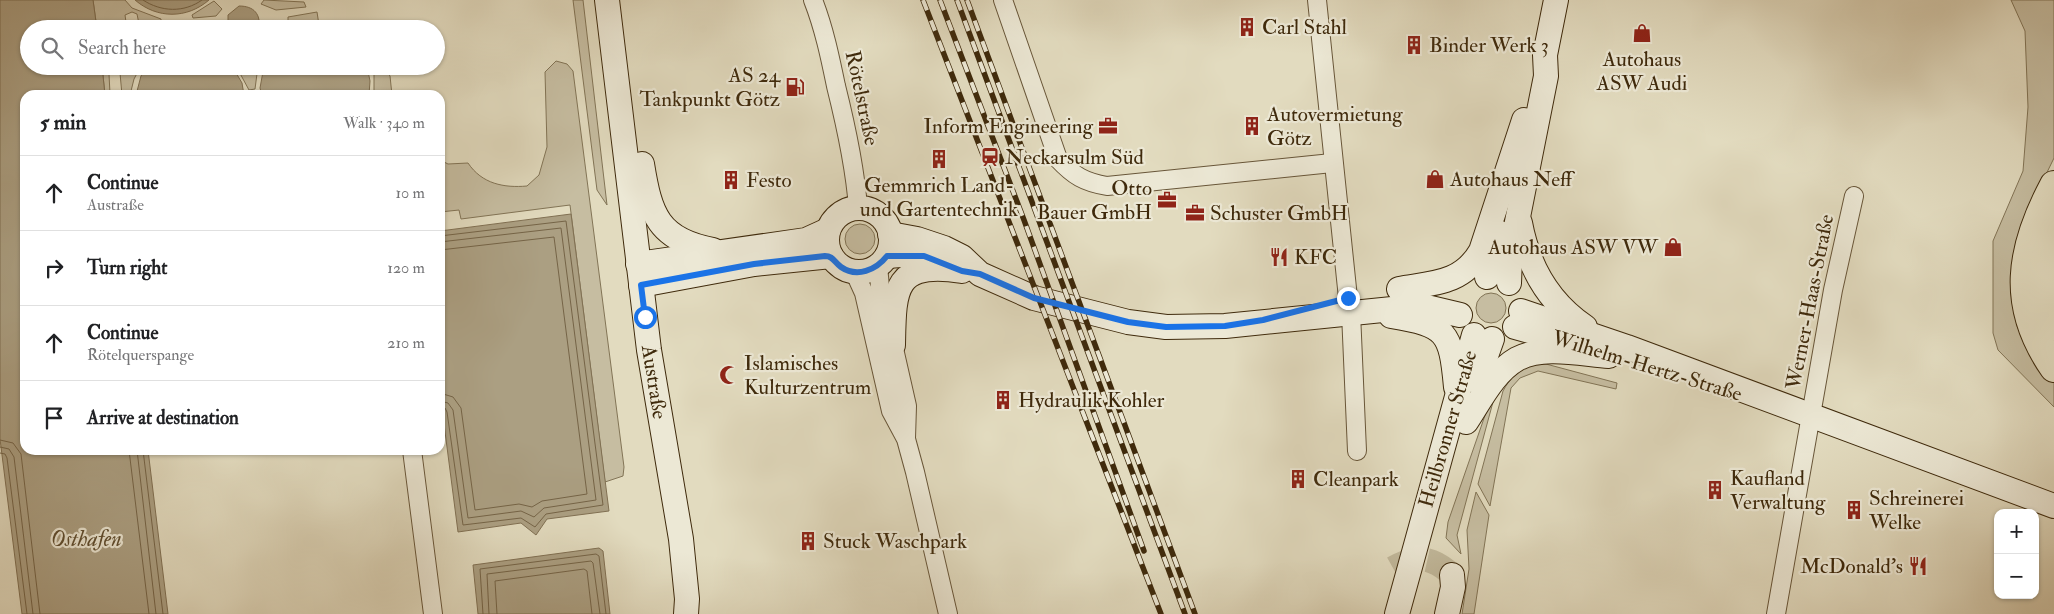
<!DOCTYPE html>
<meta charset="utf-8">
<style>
:root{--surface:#fff;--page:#f6f6f6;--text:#202124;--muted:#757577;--line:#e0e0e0}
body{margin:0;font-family:"IM FELL Double Pica",serif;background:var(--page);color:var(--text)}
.controls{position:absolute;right:15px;bottom:15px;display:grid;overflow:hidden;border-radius:10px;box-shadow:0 1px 4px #0004}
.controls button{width:45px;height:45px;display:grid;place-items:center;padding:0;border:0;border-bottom:1px solid var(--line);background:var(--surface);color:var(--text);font:25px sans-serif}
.stop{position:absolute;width:15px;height:15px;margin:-11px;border:4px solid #1a73e8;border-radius:50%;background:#fff}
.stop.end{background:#1a73e8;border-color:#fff;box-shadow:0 1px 5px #0008}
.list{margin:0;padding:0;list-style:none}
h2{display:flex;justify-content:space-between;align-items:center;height:65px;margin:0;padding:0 20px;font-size:21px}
h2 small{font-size:16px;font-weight:400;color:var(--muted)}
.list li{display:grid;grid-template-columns:32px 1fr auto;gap:15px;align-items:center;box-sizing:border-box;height:75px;padding:0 20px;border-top:1px solid var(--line)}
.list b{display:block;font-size:19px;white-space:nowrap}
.list p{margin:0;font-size:16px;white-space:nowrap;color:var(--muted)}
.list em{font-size:16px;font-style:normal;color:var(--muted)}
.icon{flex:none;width:28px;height:28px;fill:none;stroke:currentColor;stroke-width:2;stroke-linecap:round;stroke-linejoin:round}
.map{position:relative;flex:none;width:2054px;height:614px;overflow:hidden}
.search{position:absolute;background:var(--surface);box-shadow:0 1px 4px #0004;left:20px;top:20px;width:425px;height:55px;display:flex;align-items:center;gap:12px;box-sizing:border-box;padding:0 18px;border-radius:28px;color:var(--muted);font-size:19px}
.panel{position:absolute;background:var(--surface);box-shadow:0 1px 4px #0004;left:20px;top:90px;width:425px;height:365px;border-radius:15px}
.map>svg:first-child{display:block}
.green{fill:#c6bda1;stroke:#827456}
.water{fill:#ab9f82;stroke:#807053}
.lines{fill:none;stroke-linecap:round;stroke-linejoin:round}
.shore{stroke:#756447;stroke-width:1}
.secondary-tunnel{stroke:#c1b89b;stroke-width:24;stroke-dasharray:24 12;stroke-linecap:butt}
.minor-casing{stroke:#685639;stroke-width:20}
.secondary-casing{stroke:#3f2a0c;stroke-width:26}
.motorway-casing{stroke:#3f2a0c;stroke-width:30}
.minor{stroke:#ece8d5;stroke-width:18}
.secondary{stroke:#ece8d5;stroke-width:24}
.motorway{stroke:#e2dbbf;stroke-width:28}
.rail-casing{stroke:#3f2a0c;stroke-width:5.5}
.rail{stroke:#ece8d5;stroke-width:4;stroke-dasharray:11;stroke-linecap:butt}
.route{stroke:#1a73e8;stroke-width:6}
.labels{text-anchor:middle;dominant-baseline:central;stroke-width:4.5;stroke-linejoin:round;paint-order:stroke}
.poi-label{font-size:21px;fill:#3f2a0c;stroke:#ece8d5;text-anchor:start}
.street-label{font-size:21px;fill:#3f2a0c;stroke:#ece8d5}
.water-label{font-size:22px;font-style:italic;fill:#5f4d2f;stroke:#ece8d5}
</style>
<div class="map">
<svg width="2054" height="614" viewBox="0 0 2054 614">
<rect width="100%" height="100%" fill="#e2dbbf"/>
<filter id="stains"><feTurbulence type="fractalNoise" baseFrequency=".004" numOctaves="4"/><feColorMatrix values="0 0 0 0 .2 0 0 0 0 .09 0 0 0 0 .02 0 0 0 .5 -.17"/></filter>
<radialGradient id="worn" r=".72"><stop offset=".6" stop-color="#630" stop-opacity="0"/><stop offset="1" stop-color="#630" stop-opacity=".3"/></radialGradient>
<g class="green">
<polygon points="93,0 125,0 132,8 161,19 161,24 154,25 155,29 140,29 137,14 132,12 125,15 127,29 97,29"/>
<polygon points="264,0 304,2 306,7 276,10 261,4"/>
<polygon points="573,0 583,0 607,205 597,190"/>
<polygon points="2011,0 2054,0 2054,158 2034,199 2015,247 2013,280 2017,326 2027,348 2044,373 2054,382 2054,407 1998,350 1993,333 1993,241 2023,171 2028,107 2025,31"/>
<polygon points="214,1 222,9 216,16 193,18 192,15"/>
<polygon points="317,12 319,25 295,29 263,29 265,26 288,23 288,17"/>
<path d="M 556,61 L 567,64 L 573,71 L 624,467 L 623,476 L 605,482 L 570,205 L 461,219 L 459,210 L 440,212 L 440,160 L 448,164 L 468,163 C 482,184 504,188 527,186 L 539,175 L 547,147 L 545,72 Z"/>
<polygon points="102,66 141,66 134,79 130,95 122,95 120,73 109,74 110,94 105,95"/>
<polygon points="236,66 258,66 255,89 249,90"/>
<polygon points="371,66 383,66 390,76 392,95 374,95 374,72"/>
<circle cx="860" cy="239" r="15"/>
<circle cx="1491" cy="308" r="15"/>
<path d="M 1533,364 L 1546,364 L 1617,383 L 1616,389 L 1538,371 L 1520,378 L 1511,388 L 1490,506 L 1478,484 L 1503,391 C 1510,378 1519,369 1533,364 Z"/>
<polygon points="1490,401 1493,402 1457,535 1461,554 1446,538 1448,522"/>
<polygon points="1476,492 1489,515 1474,614 1462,614 1469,569 1467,530"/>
</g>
<g class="water">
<polygon points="0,0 93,0 97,29 29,29 29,66 102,66 105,95 25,95 25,450 148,450 168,614 22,614 0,439"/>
<path d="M 135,0 L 209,0 C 187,19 157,19 135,0 Z"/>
<path d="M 239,6 C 254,6 261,14 259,29 L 228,29 L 228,15 Z"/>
<polygon points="147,66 232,66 242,83 244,95 136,95 141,76"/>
<polygon points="264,66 367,66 370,81 369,95 262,95 260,88"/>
<polygon points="571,214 609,511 547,519 536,535 521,523 458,532 440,393 440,231"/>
<polygon points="599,548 603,551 610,614 478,614 473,565"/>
</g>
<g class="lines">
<g class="shore">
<path d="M 143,0 C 161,12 184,13 202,0"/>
<polyline points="440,236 566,221 603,505 546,514 535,527 521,518 463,525 447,412 445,408 440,407"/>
<polyline points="440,242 561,228 596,500 544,508 534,517 521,511 468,518 453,410 448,403 440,401"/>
<polyline points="440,250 554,237 587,494 542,501 532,507 519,504 475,510 461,408 453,397 440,393"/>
<polyline points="0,440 13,443 21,454 40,614"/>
<polyline points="0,447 9,449 14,457 33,614"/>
<polyline points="129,450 149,614"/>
<polyline points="137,450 156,614"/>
<polyline points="143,450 163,614"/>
<polyline points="0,453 5,454 7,458 27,614"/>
<polyline points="483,614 480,569 596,554 599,556 606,614"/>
<polyline points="489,614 487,574 591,561 593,563 600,614"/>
<polyline points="497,614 495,581 584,569 587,571 592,614"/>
</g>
<path class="secondary-tunnel" d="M 1393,568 C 1416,555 1432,556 1452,575"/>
<g class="minor-casing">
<g id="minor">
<path d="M 813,0 C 824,28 830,57 836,86 C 846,126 855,166 858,208"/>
<path d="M 1003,0 L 1058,159 C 1074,176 1084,182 1107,186 L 1332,163"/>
<polyline points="1317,0 1348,298"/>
<polyline points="878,266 880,287 907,406 906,438"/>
<polyline points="854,271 864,293 891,411 906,439 915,472 948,614"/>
<polyline points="1351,313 1357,451"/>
<polyline points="412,450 433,614"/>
<polyline points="1776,614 1833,290 1854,196"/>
</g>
</g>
<g class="secondary-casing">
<g id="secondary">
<polyline points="607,0 649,350 681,539 687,599 686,614"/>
<path d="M 642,164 C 650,214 658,240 713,250"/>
<circle cx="859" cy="240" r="32"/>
<path d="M 1520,223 C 1528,266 1548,302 1585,327"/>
<polyline points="890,234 917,239 944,248 962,257 980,274 1034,298 1128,322 1166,327 1225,326 1422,306 1460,315"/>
<polyline points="887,256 915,254 943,262"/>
<polyline points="638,264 806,240 828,230"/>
<polyline points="1487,277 1500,233"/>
<polyline points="1509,283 1510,257 1546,76 1545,55 1556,0"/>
<polyline points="641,285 754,264 831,256"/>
<path d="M 1399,289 C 1433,283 1462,284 1481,251 L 1524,120"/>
<polyline points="1521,311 1627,347 2054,506"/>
<path d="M 1391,316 C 1447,325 1451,332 1456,387"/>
<polyline points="1515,327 1552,337"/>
<path d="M 893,345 C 894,290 893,260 962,271"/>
<polyline points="1477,381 1492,339"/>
<path d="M 1466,422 C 1480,401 1494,372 1517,359 C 1543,345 1581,354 1609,356"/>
<polyline points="1397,614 1474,335"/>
<polyline points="1447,614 1453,587 1452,575"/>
</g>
</g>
<g class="motorway-casing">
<g id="motorway">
<path d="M 2054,185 C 2020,249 2010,305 2054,368"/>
<path d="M 2054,231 C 2040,267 2038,291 2054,327"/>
</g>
</g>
<use href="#minor" class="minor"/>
<use href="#secondary" class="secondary"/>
<use href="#motorway" class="motorway"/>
<g class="rail-casing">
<g id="rail">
<polyline points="923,0 1161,614"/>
<polyline points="940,0 1024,220 1144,551"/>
<polyline points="957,0 1185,614"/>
<polyline points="967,0 1195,614"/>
</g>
</g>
<use href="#rail" class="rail"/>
</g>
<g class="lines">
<path class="route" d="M 645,317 L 641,285 L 754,264 L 825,256 C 833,256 834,262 841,267 C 857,278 876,270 887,256 L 924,256 L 962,271 L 980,274 L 1034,298 L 1128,322 L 1166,327 L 1225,326 L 1263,320 L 1348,298"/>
</g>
<defs>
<g id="building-bare" transform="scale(1.5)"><path d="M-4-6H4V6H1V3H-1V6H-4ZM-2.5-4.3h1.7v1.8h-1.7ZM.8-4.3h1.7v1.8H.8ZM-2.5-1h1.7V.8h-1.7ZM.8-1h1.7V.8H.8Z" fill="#8f2418" stroke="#ece8d5" stroke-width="2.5" paint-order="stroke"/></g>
<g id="shop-bare" transform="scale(1.5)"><path d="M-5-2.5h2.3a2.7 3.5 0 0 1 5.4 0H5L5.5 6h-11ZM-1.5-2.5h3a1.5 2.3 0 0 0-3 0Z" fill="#8f2418" stroke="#ece8d5" stroke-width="2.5" paint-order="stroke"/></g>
<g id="fuel-bare" transform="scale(1.5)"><path d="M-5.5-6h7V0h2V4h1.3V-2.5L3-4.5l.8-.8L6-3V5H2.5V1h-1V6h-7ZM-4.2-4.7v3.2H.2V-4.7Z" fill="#8f2418" stroke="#ece8d5" stroke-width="2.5" paint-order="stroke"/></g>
<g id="office-bare" transform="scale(1.5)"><path d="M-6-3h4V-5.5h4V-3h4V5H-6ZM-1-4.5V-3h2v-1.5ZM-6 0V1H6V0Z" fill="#8f2418" stroke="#ece8d5" stroke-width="2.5" paint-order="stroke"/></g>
<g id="station-bare" transform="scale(1.5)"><path d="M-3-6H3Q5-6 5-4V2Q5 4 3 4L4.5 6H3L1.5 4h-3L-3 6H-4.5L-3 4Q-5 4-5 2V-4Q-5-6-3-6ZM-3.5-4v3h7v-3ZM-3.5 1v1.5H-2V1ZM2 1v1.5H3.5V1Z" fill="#8f2418" stroke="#ece8d5" stroke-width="2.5" paint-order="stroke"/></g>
<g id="restaurant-bare" transform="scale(1.5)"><path d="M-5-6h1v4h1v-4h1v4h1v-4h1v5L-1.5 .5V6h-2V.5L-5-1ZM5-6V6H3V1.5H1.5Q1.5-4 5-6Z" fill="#8f2418" stroke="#ece8d5" stroke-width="2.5" paint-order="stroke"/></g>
<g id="mosque-bare" transform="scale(1.5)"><path d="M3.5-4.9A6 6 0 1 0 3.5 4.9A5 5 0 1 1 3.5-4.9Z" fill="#8f2418" stroke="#ece8d5" stroke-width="2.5" paint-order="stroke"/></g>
</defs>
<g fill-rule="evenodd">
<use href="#building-bare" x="1247" y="27"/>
<use href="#shop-bare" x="1642" y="33"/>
<use href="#building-bare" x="1414" y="45"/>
<use href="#fuel-bare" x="795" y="87"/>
<use href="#office-bare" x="1108" y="126"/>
<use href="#building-bare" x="1252" y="126"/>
<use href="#station-bare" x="990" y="157"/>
<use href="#building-bare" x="939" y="159"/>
<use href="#shop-bare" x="1435" y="179"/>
<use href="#building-bare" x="731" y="180"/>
<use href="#office-bare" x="1167" y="200"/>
<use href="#office-bare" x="1195" y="213"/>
<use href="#shop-bare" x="1673" y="247"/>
<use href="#restaurant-bare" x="1279" y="257"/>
<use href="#mosque-bare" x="729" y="375"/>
<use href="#building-bare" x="1003" y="400"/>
<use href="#building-bare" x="1298" y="479"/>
<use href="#building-bare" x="1715" y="490"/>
<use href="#building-bare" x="1854" y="510"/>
<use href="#building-bare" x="808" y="541"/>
<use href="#restaurant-bare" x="1918" y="566"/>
</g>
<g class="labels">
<g class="poi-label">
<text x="1262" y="27">Carl Stahl</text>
<text x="1429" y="45">Binder Werk 3</text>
<text x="1642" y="59" text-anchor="middle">Autohaus<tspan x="1642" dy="24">ASW Audi</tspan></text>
<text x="780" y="75" text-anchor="end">AS 24<tspan x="780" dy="24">Tankpunkt Götz</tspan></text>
<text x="1267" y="114">Autovermietung<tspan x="1267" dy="24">Götz</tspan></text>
<text x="1093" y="126" text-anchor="end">Inform Engineering</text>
<text x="1005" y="157">Neckarsulm Süd</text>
<text x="1450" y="179">Autohaus Neff</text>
<text x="746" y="180">Festo</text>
<text x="939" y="185" text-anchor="middle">Gemmrich Land-<tspan x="939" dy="24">und Gartentechnik</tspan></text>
<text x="1152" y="188" text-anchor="end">Otto<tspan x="1152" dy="24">Bauer GmbH</tspan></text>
<text x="1210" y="213">Schuster GmbH</text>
<text x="1658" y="247" text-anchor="end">Autohaus ASW VW</text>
<text x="1294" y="257">KFC</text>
<text x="744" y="363">Islamisches<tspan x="744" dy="24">Kulturzentrum</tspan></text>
<text x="1018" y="400">Hydraulik Kohler</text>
<text x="1730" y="478">Kaufland<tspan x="1730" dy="24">Verwaltung</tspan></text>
<text x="1313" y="479">Cleanpark</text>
<text x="1869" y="498">Schreinerei<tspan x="1869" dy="24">Welke</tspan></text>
<text x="823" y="541">Stuck Waschpark</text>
<text x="1903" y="566" text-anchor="end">McDonald's</text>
</g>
<g class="street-label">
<text transform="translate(862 98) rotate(78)">Rötelstraße</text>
<text transform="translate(1810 302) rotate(-79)">Werner-Haas-Straße</text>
<text transform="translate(1647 366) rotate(17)">Wilhelm-Hertz-Straße</text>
<text transform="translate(654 382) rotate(81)">Austraße</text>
<text transform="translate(1448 429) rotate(-74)">Heilbronner Straße</text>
</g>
<g class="water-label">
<text x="86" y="539">Osthafen</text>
</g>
</g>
<rect width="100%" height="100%" filter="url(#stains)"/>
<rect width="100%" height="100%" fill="url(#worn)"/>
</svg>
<div class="controls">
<button>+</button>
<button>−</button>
</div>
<div class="stop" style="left:645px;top:317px"></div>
<div class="stop end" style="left:1348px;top:298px"></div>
<div class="search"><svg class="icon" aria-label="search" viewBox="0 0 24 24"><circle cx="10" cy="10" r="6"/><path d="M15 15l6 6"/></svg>Search here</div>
<section class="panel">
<h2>5 min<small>Walk · 340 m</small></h2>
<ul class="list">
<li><svg class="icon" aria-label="ahead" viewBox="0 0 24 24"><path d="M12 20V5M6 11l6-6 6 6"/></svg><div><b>Continue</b><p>Austraße</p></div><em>10 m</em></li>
<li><svg class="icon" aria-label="right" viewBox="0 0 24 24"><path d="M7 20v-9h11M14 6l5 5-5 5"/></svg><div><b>Turn right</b></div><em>120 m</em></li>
<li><svg class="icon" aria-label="ahead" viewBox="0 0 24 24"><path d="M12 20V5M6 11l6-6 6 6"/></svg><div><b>Continue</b><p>Rötelquerspange</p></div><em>210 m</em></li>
<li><svg class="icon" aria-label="arrive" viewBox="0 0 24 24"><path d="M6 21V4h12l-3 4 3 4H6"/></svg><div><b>Arrive at destination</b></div></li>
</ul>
</section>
</div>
